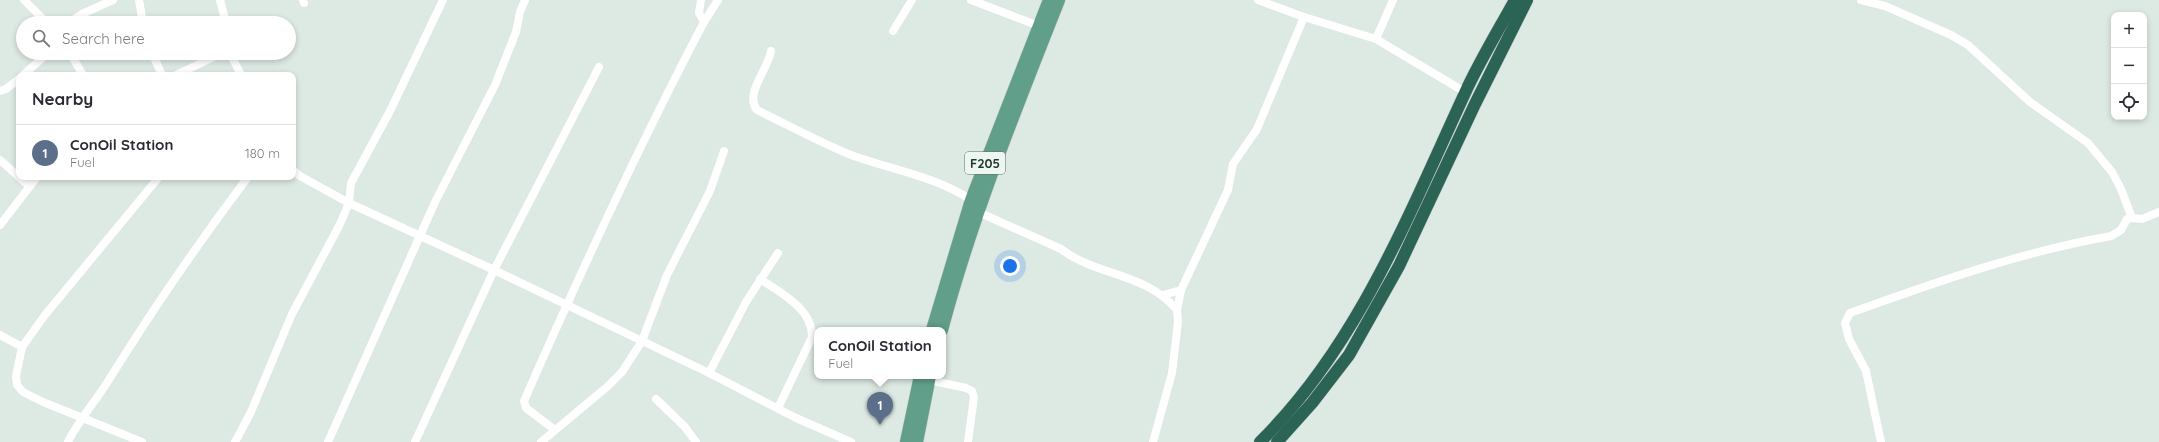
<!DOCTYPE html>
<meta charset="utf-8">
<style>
:root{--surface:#fff;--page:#f2f2f3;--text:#2b2b33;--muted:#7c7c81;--line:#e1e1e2;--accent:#2563eb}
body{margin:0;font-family:Quicksand,sans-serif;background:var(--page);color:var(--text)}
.controls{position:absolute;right:12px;top:12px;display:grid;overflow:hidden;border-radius:8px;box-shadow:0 2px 6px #0003}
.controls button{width:36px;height:36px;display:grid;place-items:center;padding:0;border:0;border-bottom:1px solid var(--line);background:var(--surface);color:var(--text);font:20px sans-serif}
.you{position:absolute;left:1010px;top:266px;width:14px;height:14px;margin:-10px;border:3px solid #fff;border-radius:50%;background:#1a73e8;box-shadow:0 0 0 6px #1a73e833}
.badge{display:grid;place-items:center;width:26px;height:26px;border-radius:50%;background:var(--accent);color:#fff;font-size:13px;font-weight:700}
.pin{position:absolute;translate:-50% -33px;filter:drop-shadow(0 1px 2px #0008)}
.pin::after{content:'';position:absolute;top:21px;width:14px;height:12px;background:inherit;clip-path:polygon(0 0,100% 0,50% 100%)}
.popup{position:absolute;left:814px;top:327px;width:132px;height:52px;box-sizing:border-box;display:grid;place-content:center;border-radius:8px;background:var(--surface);filter:drop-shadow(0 1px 3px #0005);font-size:13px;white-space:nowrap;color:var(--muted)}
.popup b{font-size:15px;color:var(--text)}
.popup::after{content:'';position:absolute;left:50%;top:100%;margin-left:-8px;border:8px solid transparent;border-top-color:var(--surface)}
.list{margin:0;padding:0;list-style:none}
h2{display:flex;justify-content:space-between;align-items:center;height:52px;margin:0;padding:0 16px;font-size:17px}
h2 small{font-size:13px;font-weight:400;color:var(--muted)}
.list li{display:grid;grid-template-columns:26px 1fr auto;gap:12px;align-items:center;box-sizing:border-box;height:56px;padding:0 16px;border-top:1px solid var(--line)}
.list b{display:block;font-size:15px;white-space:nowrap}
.list p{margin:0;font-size:13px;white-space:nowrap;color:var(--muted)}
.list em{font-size:13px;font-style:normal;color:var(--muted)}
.icon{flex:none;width:22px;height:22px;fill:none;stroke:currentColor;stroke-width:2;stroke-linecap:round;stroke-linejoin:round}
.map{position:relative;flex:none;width:2159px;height:442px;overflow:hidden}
.search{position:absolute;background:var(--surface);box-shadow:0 2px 6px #0003;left:16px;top:16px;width:280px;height:44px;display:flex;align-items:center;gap:10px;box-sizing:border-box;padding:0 14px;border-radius:22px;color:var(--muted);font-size:15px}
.panel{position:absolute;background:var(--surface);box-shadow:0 2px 6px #0003;left:16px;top:72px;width:280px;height:108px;border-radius:8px}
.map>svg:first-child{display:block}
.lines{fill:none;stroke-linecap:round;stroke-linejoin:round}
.primary-casing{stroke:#bcc3c1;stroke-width:13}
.highway-casing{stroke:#bcc3c1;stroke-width:13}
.street{stroke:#fff;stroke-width:8}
.primary{stroke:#619f8a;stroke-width:12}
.highway{stroke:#2b6454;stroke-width:12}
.labels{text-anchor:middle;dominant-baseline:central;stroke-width:3;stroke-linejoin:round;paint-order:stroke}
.shield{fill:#edf6f1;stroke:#5d7169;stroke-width:1}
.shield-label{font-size:13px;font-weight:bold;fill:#1f382f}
</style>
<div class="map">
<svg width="2159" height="442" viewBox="0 0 2159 442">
<rect width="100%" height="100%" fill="#dde9e3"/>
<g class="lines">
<g class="primary-casing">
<g id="primary">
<polyline points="932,330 971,200 1049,0"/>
<path d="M 942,330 C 972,217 1016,109 1059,0"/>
<polyline points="906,442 920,376"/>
<polyline points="917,442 930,376"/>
</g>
</g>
<g class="highway-casing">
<g id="highway">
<path d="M 1260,442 C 1358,345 1408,216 1465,93 C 1479,62 1498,31 1515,0"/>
<polyline points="1277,442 1312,403 1349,355 1399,266 1475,104 1527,0"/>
</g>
</g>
<g class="street">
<polyline points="24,0 47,23"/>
<polyline points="139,0 143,23"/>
<polyline points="220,0 226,23"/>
<polyline points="303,0 304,3"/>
<polyline points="971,0 1039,26"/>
<polyline points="1258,0 1304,17 1376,39 1465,92"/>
<polyline points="1861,0 1885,6 1951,35 1968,45 2030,102 2088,143 2112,172 2121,189 2132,218 2142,219 2159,212"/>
<polyline points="704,22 718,0"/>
<polyline points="68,23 82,14 113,0"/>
<polyline points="893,31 912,0"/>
<polyline points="1376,39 1393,0"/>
<path d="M 771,51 C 768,70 744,94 757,110 C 788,125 819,142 851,155 C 892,170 935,176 971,200"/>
<polyline points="70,53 83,75"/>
<polyline points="152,53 162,75"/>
<polyline points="230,53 241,75"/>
<polyline points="23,75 48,53"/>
<polyline points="176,75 222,53"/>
<polyline points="0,91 6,89 19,79"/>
<polyline points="0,160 29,186"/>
<polyline points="293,170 300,176 349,203 494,270 709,373 796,418 851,442"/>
<path d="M 978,212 L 1061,249 C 1098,277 1145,272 1177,310"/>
<polyline points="0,225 37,177"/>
<path d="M 760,279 C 781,293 813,309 812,337 L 778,408"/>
<polyline points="1163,295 1181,290"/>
<polyline points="0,335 22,347"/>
<polyline points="709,373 746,302 778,253"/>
<polyline points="929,380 966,388 972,391 974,397 968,442"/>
<polyline points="656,399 684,426 696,442"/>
<path d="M 555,430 L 526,408 L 524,401 C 580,273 639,146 704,22 L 699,13 L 701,0"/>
<path d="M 68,442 C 79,419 97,400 110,378 C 153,309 199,242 248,177"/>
<polyline points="142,442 43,402 23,392 17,385 16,376 22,347 45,315 159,177"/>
<polyline points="235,442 250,414 292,314 339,226 349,203 351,183 390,111 443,0"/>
<polyline points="328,442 435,202 495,85 516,32 520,12 525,0"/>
<polyline points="415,442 494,270 599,67"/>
<polyline points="541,442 608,386 622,372 642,341 667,275 710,191 724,151"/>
<polyline points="1153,442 1172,373 1178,322 1177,310 1181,290 1228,190 1233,164 1257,129 1304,17"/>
<path d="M 1881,442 L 1866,371 L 1849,339 L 1845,323 L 1850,313 C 1936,282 2021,252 2111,236 L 2121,230 L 2127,219 L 2132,218"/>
</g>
<use href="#primary" class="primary"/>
<use href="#highway" class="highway"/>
</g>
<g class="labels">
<rect class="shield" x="965" y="152" width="40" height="22" rx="3"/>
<g class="shield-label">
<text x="985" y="163">F205</text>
</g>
</g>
</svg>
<div class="controls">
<button>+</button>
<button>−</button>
<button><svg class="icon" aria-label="locate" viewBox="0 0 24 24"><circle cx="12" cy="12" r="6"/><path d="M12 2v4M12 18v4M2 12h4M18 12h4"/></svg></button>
</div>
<div class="you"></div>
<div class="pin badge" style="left:880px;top:425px;background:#5c6f8a">1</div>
<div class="popup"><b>ConOil Station</b>Fuel</div>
<div class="search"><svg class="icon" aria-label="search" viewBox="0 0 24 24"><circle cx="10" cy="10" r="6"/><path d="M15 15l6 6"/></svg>Search here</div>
<section class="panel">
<h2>Nearby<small></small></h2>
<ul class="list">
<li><span class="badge" style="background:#5c6f8a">1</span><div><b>ConOil Station</b><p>Fuel</p></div><em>180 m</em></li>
</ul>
</section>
</div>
